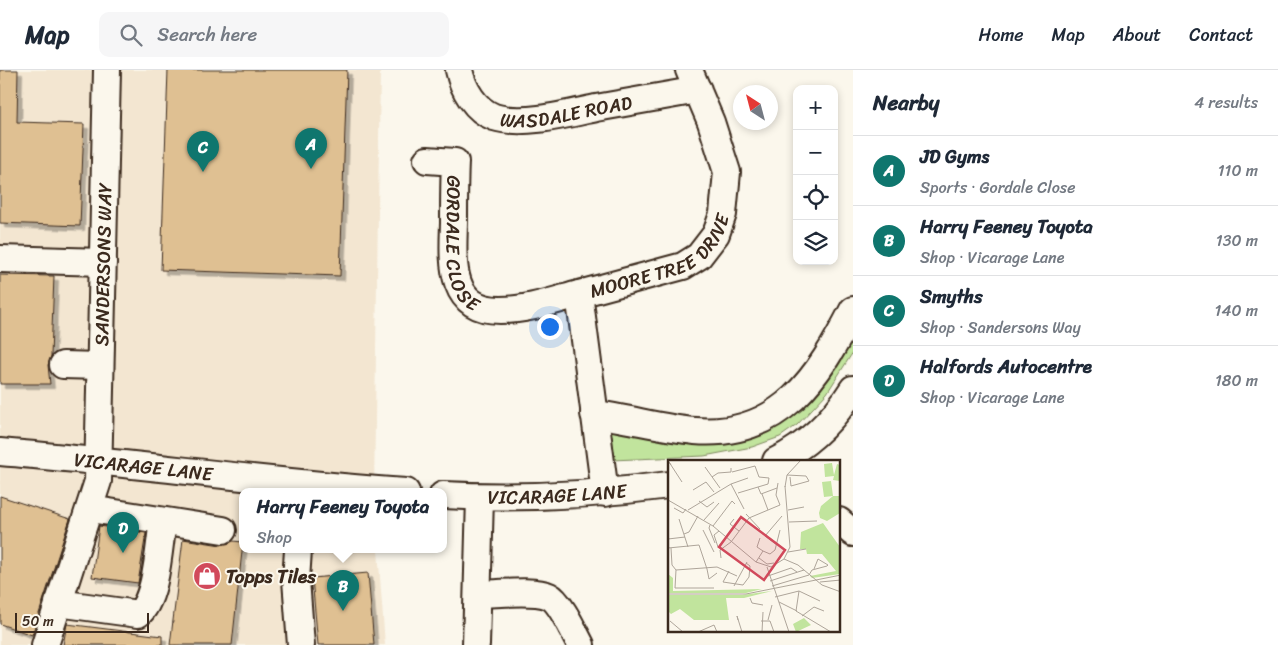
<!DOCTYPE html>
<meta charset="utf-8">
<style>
:root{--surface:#fff;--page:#f6f6f7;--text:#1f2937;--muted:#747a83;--line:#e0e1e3;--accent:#0f766e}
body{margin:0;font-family:Sriracha,sans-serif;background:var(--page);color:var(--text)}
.controls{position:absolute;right:15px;top:15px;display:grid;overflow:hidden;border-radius:10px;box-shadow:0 2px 8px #0003}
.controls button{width:45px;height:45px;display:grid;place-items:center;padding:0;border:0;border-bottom:1px solid var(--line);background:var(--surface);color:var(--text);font:25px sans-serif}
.compass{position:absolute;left:733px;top:15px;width:45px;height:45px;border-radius:50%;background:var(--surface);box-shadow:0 2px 8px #0003;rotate:324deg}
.scale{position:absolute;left:15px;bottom:12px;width:134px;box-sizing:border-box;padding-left:5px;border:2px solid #3b2a1e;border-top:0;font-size:14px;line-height:18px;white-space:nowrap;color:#3b2a1e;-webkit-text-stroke:4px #fbf7ec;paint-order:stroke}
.you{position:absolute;left:549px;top:256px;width:18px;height:18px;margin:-12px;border:4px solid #fff;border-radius:50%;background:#1a73e8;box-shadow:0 0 0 8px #1a73e833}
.badge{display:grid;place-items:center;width:32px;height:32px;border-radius:50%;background:var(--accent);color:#fff;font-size:16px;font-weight:700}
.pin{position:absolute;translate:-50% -41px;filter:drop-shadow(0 1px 2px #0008)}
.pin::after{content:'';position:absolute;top:26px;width:18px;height:15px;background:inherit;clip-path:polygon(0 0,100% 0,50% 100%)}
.popup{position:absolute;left:239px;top:418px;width:208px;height:65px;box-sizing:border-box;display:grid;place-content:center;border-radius:10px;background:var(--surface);filter:drop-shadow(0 1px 4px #0005);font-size:16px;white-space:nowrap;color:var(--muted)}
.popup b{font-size:19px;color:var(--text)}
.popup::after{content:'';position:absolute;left:50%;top:100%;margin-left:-10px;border:10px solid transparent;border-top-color:var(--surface)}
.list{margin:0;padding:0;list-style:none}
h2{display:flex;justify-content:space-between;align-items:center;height:65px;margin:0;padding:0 20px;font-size:21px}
h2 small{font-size:16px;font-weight:400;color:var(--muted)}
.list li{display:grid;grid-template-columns:32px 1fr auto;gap:15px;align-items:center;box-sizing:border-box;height:70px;padding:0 20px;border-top:1px solid var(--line)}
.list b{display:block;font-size:19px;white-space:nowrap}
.list p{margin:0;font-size:16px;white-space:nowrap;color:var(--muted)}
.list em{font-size:16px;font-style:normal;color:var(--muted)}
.icon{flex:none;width:28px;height:28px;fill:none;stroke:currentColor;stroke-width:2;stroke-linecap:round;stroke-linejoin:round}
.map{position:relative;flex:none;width:853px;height:575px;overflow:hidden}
header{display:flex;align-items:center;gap:30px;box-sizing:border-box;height:70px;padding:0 25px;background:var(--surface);border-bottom:1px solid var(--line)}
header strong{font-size:24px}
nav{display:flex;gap:28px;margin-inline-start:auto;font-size:18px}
.search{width:350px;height:45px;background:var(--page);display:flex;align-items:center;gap:12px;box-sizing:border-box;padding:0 18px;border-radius:10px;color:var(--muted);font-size:19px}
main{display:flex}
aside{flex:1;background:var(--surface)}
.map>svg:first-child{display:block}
.built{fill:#f3e6d1}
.green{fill:#c1e49d;stroke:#7e875e}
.building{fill:#dfc092;stroke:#3b2a1e;filter:url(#shadow)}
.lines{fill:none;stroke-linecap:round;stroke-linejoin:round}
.minor-casing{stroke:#3b2a1e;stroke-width:30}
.minor{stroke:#fbf7ec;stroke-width:26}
.labels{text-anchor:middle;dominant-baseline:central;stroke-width:4;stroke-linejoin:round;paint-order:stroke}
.street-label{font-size:19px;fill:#3b2a1e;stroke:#fbf7ec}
.poi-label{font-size:19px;font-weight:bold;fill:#3b2a1e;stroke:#fbf7ec;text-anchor:start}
.inset-road{fill:none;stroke:#aea59a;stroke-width:1}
.view{fill:#d1495b;fill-opacity:0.15;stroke:#d1495b;stroke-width:2.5}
.inset-edge{fill:none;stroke:#3b2a1e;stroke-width:2.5}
</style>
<header>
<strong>Map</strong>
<div class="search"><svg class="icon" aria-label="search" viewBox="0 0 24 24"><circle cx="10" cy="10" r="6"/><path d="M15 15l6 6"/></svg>Search here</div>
<nav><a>Home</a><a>Map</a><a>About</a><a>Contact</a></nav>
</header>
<main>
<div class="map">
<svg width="853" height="575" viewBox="0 0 853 575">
<defs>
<filter id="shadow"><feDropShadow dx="4.5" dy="4.5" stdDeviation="0" flood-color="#0004"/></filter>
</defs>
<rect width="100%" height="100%" fill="#fbf7ec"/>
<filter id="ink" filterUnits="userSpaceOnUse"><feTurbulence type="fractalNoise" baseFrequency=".02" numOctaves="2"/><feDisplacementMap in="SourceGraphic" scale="10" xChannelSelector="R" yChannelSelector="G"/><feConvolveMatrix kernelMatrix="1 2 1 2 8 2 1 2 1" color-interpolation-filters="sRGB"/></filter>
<g filter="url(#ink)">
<polygon class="built" points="0,0 380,0 374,422 243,422 243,480 378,480 385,575 0,575"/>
<polygon class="green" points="853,240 853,282 827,323 797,355 780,367 752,377 704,386 612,390 607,346 696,361 766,349"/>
<g class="building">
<polygon points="0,0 18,0 17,52 84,54 80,156 0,153"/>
<polygon points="168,0 347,0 340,206 161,200"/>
<polygon points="0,205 54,206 51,286 48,295 50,314 0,314"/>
<polygon points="0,426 70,449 32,565 0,554"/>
<polygon points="99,456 146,463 138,513 92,507"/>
<polygon points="183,469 221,475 233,471 243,472 232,575 170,575"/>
<polygon points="368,503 374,575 318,575 312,508"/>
<polygon points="67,554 162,566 162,575 63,575"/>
</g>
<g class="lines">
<g class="minor-casing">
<g id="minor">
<path id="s1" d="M 459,0 C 463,19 475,40 494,47 C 523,56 568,44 596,38 C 630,32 664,26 698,20"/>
<path id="s2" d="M 427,90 L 455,92 C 454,112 454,132 454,153 C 453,189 448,240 500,240 C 527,240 553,231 579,224"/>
<polyline points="0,189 103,192"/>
<polyline points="63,295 100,296"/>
<path d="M 594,344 C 628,348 661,358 695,361 C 781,368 819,306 853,240"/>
<path id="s3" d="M 0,382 C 136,393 270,413 406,422"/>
<path d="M 776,391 C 808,375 834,349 853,319"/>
<path id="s4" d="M 605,423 L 579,224 L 683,196 L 699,186 L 716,164 L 723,144 L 727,102 L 711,52 L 689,0"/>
<path id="s5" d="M 443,425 C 519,429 594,425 669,415"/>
<polyline points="90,439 223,460"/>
<polyline points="839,451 853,463"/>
<polyline points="298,480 296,510 301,575"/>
<path d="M 478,524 C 496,524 534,519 549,526 C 560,531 575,564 581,575"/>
<path d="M 58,533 L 138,544 C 157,530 159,474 163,451"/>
<path id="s6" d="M 45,575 L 98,411 L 107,0"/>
<polyline points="476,575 480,427"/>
</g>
</g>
<use href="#minor" class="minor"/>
</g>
</g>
<defs>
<g id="shop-disc" transform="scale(1.4375)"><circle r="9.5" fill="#d1495b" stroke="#fbf7ec"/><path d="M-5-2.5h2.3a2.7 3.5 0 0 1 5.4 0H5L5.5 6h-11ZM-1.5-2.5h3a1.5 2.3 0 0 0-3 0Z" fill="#fff"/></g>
</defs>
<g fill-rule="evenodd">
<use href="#shop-disc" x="207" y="506"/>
</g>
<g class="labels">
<g class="street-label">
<text stroke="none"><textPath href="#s1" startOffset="134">WASDALE ROAD</textPath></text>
<text stroke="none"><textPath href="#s2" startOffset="111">GORDALE CLOSE</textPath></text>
<text stroke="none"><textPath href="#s4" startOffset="294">MOORE TREE DRIVE</textPath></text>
<text stroke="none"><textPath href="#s6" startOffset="389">SANDERSONS WAY</textPath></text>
<text stroke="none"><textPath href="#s3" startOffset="144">VICARAGE LANE</textPath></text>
<text stroke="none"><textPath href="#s5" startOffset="114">VICARAGE LANE</textPath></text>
</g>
<g class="poi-label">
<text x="226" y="506">Topps Tiles</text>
</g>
</g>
<g transform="translate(668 390)">
<rect width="172" height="172" fill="#fbf7ec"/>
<path d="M 164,3 L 166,15 L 169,4 L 172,5 L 172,21 L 165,20 L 166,16 L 157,17 L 156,4 ZM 163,21 L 165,36 L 172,36 L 172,53 L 159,61 L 152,58 L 151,53 L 153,46 L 165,36 L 156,37 L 154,22 ZM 155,63 L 172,87 L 172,114 L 144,118 L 142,116 L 168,111 L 154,94 L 139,94 L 138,89 L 132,89 L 133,72 ZM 0,114 L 5,118 L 5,131 L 94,129 L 78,133 L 0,133 ZM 104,131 L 76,138 L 58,138 L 61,160 L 26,160 L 12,149 L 3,154 L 0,151 L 0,135 L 74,135 ZM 136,158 L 143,165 L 128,172 L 125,164 Z" fill="#c1e49d"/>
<path class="inset-road" d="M 3,5 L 1,2 L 14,22M 37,7 L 52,28M 64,12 L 87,6 L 91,17 L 101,18 L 100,24 L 70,33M 119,15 L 138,16 L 141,21 L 123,26 L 122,17M 44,17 L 50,13 L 63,12 L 63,8M 63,24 L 80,18M 90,27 L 93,34 L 109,28M 117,27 L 119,15 L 133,0M 25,30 L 38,22 L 46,32M 94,34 L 100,50M 0,40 L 45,66 L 88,102 L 103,107 L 116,99 L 122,87 L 117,26M 31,41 L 39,47 L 46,42M 6,48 L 15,53 L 18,49M 20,50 L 63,24 L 76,49M 120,50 L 136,47M 78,54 L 92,69M 11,59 L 20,87M 66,59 L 62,64 L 71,71M 36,60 L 51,43M 121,62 L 149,61M 42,65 L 41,68 L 47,83M 45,66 L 64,41 L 67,44M 35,70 L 46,92M 16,74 L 21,72 L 30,56M 92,78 L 89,87 L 95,91M 0,79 L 17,77M 109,85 L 97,76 L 114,56M 50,87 L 46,75 L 51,71M 0,88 L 31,85 L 39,109M 3,88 L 4,105 L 8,110 L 49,107 L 69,116M 120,92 L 138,89M 53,98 L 52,90 L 63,82 L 81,58 L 112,45 L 108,35 L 110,23M 91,98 L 99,104 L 106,103M 116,99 L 130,105 L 154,125 L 173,132M 88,102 L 95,91 L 102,94 L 107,90 L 112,70M 99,107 L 121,172M 39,109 L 41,119 L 49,113M 8,110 L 7,128 L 46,128M 61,111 L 55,122 L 75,125 L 81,117 L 82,106 L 78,103M 141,115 L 144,110 L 159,106 L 160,105 L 150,99 L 146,109M 100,116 L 123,108 L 129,112M 102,121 L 136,110M 152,122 L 173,120M 66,126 L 79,102M 104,126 L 141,115M 0,134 L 78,134 L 173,115M 107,137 L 131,131 L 152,141M 82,138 L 84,143 L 95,145M 111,142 L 129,151M 128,151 L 163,172M 128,151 L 131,131M 134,156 L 146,147 L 156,151M 70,160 L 69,156 L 74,172M 100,160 L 104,145M 2,161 L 15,172M 93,161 L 102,161 L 106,172M 30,172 L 46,165 L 49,172M 94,172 L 95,152"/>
<path class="view" d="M 73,57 L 117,90 L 96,120 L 51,87 Z"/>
<rect width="172" height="172" class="inset-edge"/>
</g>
</svg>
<div class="controls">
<button>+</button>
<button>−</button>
<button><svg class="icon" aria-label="locate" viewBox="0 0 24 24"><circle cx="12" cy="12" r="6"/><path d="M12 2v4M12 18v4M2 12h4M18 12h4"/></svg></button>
<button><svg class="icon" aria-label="layers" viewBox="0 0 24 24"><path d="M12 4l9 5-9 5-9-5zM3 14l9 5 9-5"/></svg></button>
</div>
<svg class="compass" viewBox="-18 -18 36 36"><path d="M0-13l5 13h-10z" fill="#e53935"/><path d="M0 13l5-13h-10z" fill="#747a83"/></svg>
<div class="scale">50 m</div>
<div class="you"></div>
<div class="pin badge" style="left:311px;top:99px">A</div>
<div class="pin badge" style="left:343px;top:541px">B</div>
<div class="popup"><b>Harry Feeney Toyota</b>Shop</div>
<div class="pin badge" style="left:203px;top:102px">C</div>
<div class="pin badge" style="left:123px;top:483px">D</div>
</div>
<aside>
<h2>Nearby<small>4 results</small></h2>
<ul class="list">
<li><span class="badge">A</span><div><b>JD Gyms</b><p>Sports · Gordale Close</p></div><em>110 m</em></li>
<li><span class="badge">B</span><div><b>Harry Feeney Toyota</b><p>Shop · Vicarage Lane</p></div><em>130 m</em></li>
<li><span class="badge">C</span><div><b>Smyths</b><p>Shop · Sandersons Way</p></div><em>140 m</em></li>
<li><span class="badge">D</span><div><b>Halfords Autocentre</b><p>Shop · Vicarage Lane</p></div><em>180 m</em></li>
</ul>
</aside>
</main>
